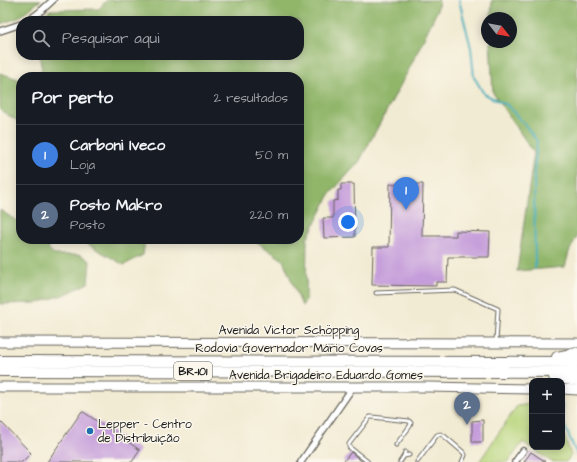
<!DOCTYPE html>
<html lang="pt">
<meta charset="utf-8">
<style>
:root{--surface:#171b24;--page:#20242c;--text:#f1f3f6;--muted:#9ea1a6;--line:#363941;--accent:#1f6fb2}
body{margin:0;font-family:"Architects Daughter",sans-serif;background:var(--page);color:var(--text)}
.controls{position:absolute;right:12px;bottom:12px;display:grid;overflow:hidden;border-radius:8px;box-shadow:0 2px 10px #0003}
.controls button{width:36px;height:36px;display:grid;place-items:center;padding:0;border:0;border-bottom:1px solid var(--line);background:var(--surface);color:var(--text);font:20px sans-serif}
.compass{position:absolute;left:481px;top:12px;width:36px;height:36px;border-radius:50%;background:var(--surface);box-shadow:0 2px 10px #0003;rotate:121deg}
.you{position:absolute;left:348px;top:222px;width:14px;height:14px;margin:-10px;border:3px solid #fff;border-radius:50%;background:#1a73e8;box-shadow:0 0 0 6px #1a73e833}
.badge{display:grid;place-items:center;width:26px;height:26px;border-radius:50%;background:var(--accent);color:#fff;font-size:13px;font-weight:700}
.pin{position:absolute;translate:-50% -33px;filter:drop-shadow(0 1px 2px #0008)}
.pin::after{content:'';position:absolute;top:21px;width:14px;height:12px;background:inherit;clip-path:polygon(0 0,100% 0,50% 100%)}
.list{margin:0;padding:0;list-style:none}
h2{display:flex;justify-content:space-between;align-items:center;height:52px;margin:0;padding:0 16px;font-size:17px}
h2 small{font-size:13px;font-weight:400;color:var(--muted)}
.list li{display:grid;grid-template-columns:26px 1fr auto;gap:12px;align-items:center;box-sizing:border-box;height:60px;padding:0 16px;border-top:1px solid var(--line)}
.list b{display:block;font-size:15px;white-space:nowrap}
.list p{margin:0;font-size:13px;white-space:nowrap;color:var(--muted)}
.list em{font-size:13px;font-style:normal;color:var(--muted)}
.icon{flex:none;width:22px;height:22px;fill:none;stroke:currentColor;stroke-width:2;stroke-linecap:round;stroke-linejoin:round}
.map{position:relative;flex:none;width:577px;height:462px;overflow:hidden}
.search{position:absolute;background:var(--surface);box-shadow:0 2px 10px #0003;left:16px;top:16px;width:288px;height:44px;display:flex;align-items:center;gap:10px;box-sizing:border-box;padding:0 14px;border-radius:16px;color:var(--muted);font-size:15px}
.panel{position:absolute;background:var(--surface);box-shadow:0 2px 10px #0003;left:16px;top:72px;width:288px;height:172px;border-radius:16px}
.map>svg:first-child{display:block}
.green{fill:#b7d47a;stroke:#6a784b}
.forest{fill:#91b66a;stroke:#566943}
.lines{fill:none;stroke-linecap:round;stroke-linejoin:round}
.stream{stroke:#40adbd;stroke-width:2}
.building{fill:#c59dda}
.service-casing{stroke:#67645c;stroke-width:5}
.minor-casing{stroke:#67645c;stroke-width:8}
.primary-casing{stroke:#67645c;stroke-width:11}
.motorway-casing{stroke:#67645c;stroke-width:12}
.service{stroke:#fff;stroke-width:3}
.minor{stroke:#fff;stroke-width:5.5}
.primary{stroke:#fff;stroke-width:9}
.motorway{stroke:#fff;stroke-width:10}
.poi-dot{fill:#1f6fb2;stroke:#fbf7ec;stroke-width:1.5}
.labels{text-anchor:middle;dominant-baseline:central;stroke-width:3;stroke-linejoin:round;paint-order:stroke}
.shield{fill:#fbf7ec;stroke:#5f5e5a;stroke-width:1}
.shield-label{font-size:11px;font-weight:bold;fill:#1c1c1c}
.street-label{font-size:12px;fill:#1c1c1c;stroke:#fbf7ec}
.poi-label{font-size:12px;fill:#1c1c1c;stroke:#fbf7ec;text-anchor:start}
</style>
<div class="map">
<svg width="577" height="462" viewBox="0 0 577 462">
<rect width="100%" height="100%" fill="#fbf7ec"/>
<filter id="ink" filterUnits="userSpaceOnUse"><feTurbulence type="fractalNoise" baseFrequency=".025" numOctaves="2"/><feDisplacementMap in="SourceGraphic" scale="8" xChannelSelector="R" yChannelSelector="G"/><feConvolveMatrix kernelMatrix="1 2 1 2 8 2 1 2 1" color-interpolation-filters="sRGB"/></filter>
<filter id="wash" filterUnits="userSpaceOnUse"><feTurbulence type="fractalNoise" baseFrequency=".012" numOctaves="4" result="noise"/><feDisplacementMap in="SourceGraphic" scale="16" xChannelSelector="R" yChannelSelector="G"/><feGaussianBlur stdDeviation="0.9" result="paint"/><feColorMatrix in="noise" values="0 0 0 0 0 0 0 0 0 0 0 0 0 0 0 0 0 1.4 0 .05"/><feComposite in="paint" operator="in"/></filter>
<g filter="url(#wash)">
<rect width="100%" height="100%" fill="#f2ebd3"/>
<polygon class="green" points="532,404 532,447 562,447 562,429 571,455 566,462 552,462 523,442 508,462 479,462 517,406"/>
<g class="forest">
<polygon points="0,0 41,0 18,18 0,24"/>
<polygon points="107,0 439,0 437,11 408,71 359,162 330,194 307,239 306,299 302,306 283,260 253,239 299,239 299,77 35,77 42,69 39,55 299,55 299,21 35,21 50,10 99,9"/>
<polygon points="492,0 577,0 577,236 569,252 565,267 517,271 534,153 493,93 490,42 511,42 511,18 491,18"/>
<polygon points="0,73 21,80 21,123 0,110"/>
<polygon points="0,210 21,224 21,239 49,239 48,248 55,255 81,255 90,261 88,283 66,294 37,303 0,304"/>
<polygon points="79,239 145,239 143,255 124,265"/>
</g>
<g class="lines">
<g class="stream">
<polyline points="459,0 471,48 474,77 484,94 507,105 525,125 537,141 534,173 535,269"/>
<polyline points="562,405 563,422 577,455"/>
</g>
</g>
<g id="blocks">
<g class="building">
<polygon points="341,184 354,184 355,237 324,238 323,218 333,218 333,201 338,200 338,190 341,190"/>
<polygon points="390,184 423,184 422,236 456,236 456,231 490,232 489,257 448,257 447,282 436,282 436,286 372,285 373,247 389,247"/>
<polygon points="82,411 140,450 132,462 47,462"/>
<polygon points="483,420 483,442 472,442 472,421"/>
<polygon points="0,421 31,453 22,462 0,462"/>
<polygon points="351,452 359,459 363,462 343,462"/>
<polygon points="531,452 546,462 524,462"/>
</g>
</g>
</g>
<g filter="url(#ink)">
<use href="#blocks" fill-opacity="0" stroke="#67645c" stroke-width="1"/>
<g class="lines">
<g class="service-casing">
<g id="service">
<polyline points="376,293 455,290 498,309 496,341"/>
<polyline points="405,452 404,456 409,455"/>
<polyline points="368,462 349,447 349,444 370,417 372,417 409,421 411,423 410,426 396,445"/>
<polyline points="400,462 404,456"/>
<polyline points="417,462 437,435 440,434 443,435 464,453 465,455 462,462"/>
</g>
</g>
<g class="minor-casing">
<g id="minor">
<polyline points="28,21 41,11 53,0"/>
<polyline points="0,31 21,24"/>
<polyline points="301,462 353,387"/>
<polyline points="515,462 523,451"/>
</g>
</g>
<g class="primary-casing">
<g id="primary">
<polyline points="0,342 577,343"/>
<polyline points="0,387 429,387 532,389"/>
<polyline points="562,389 577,390"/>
</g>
</g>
<g class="motorway-casing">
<g id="motorway">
<polyline points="557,357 577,353"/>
<polyline points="0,361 577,362"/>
<polyline points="0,371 577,372"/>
<polyline points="554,377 577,381"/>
</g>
</g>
<use href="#service" class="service"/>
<use href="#minor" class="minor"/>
<use href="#primary" class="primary"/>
<use href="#motorway" class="motorway"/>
</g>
</g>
<circle class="poi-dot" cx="90" cy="431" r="4"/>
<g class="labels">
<rect class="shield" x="174" y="362" width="38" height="18" rx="3"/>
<g class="shield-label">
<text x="193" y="371">BR-101</text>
</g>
<g class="street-label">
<text x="289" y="330">Avenida Victor Schöpping</text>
<text x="289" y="348">Rodovia Governador Mário Covas</text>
<text x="326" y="375">Avenida Brigadeiro Eduardo Gomes</text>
</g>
<g class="poi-label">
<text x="98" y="424">Lepper - Centro<tspan x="98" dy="14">de Distribuição</tspan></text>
</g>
</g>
</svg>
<div class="controls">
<button>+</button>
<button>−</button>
</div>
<svg class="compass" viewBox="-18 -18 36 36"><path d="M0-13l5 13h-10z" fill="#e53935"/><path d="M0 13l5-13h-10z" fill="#9ea1a6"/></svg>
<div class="you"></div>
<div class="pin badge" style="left:406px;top:210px;background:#3f7fe0">1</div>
<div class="pin badge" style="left:467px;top:425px;background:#5c6f8a">2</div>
<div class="search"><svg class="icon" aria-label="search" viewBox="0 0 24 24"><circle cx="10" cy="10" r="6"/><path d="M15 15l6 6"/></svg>Pesquisar aqui</div>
<section class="panel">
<h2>Por perto<small>2 resultados</small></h2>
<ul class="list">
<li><span class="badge" style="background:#3f7fe0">1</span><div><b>Carboni Iveco</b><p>Loja</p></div><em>50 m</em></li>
<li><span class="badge" style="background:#5c6f8a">2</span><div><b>Posto Makro</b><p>Posto</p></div><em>220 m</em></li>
</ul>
</section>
</div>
